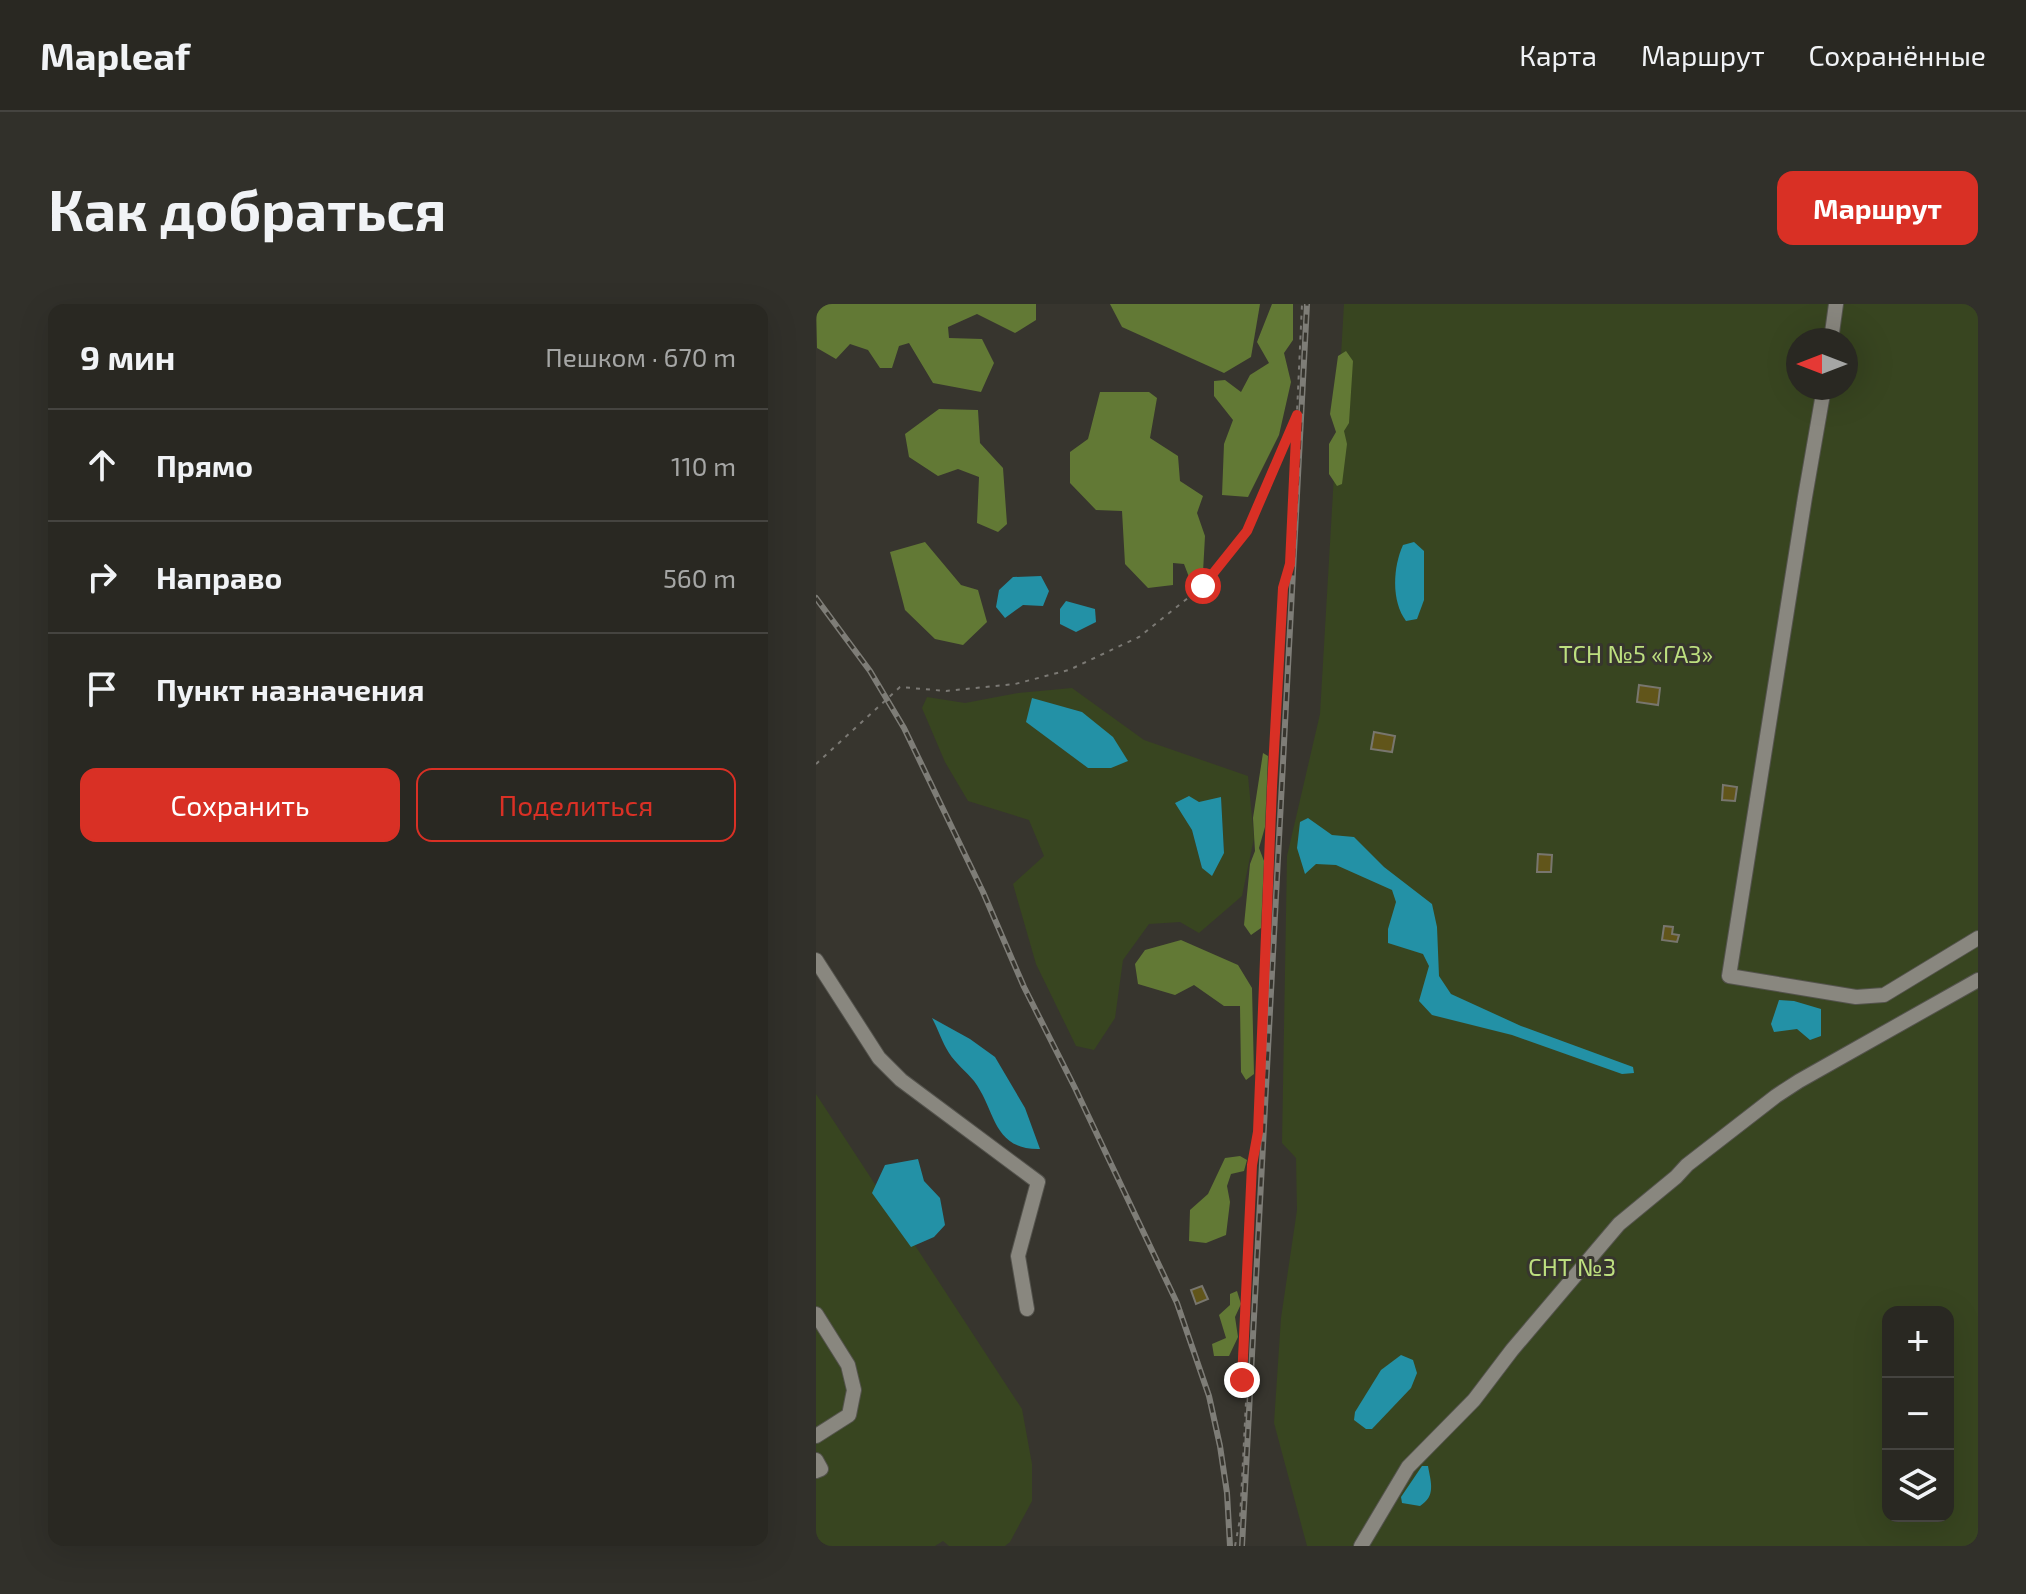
<!DOCTYPE html>
<html lang="ru">
<meta charset="utf-8">
<style>
:root{--surface:#292822;--page:#31302a;--text:#f1f3f6;--muted:#a5a6a5;--line:#454440;--accent:#d93025}
body{margin:0;font-family:"Exo 2",sans-serif;background:var(--page);color:var(--text)}
.controls{position:absolute;right:24px;bottom:24px;display:grid;overflow:hidden;border-radius:16px;box-shadow:0 8px 32px #0002}
.controls button{width:72px;height:72px;display:grid;place-items:center;padding:0;border:0;border-bottom:2px solid var(--line);background:var(--surface);color:var(--text);font:40px sans-serif}
.compass{position:absolute;left:970px;top:24px;width:72px;height:72px;border-radius:50%;background:var(--surface);box-shadow:0 8px 32px #0002;rotate:270deg}
.stop{position:absolute;width:24px;height:24px;margin:-18px;border:6px solid #d93025;border-radius:50%;background:#fff}
.stop.end{background:#d93025;border-color:#fff;box-shadow:0 2px 8px #0008}
.list{margin:0;padding:0;list-style:none}
h2{display:flex;justify-content:space-between;align-items:center;height:104px;margin:0;padding:0 32px;font-size:34px}
h2 small{font-size:26px;font-weight:400;color:var(--muted)}
.list li{display:grid;grid-template-columns:52px 1fr auto;gap:24px;align-items:center;box-sizing:border-box;height:112px;padding:0 32px;border-top:2px solid var(--line)}
.list b{display:block;font-size:30px;white-space:nowrap}
.list em{font-size:26px;font-style:normal;color:var(--muted)}
.actions{display:flex;gap:16px;padding:24px 32px}
.actions a{flex:1;padding:18px 0;border:2px solid var(--accent);border-radius:16px;text-align:center;font-size:28px;color:var(--accent)}
.actions .main{background:var(--accent);color:#fff}
.icon{flex:none;width:44px;height:44px;fill:none;stroke:currentColor;stroke-width:2;stroke-linecap:round;stroke-linejoin:round}
.map{position:relative;flex:none;width:1162px;height:1242px;overflow:hidden;border-radius:16px}
header{display:flex;align-items:center;gap:48px;box-sizing:border-box;height:112px;padding:0 40px;background:var(--surface);border-bottom:2px solid var(--line)}
header strong{font-size:38px}
nav{display:flex;gap:44px;margin-inline-start:auto;font-size:28px}
.intro{display:flex;align-items:center;justify-content:space-between;box-sizing:border-box;height:192px;padding:0 48px}
h1{margin:0;font-size:56px}
.button{padding:20px 36px;border-radius:16px;background:var(--accent);color:#fff;font-size:28px;font-weight:700}
main{display:flex;gap:48px;padding:0 48px}
aside{flex:1;background:var(--surface);border-radius:16px;box-shadow:0 8px 32px #0002}
.map>svg:first-child{display:block}
.green{fill:#384520;fill-rule:evenodd}
.forest{fill:#627935}
.water{fill:#2391a6}
.building{fill:#61551a;stroke:#78766e;stroke-width:2}
.lines{fill:none;stroke-linecap:round;stroke-linejoin:round}
.minor-casing{stroke:#54534d;stroke-width:16}
.path{stroke:#7b7974;stroke-width:2;stroke-dasharray:4 6;stroke-linecap:butt}
.minor{stroke:#89877f;stroke-width:14}
.rail-casing{stroke:#7e7d77;stroke-width:6}
.rail{stroke:#37352e;stroke-width:3;stroke-dasharray:9;stroke-linecap:butt}
.route{stroke:#d93025;stroke-width:10}
.labels{text-anchor:middle;dominant-baseline:central;stroke-width:6;stroke-linejoin:round;paint-order:stroke}
.park-label{font-size:24px;fill:#bddf7f;stroke:#37352e}
</style>
<header>
<strong>Mapleaf</strong>
<nav><a>Карта</a><a>Маршрут</a><a>Сохранённые</a></nav>
</header>
<div class="intro"><h1>Как добраться</h1><a class="button">Маршрут</a></div>
<main>
<aside>
<h2>9 мин<small>Пешком · 670 m</small></h2>
<ul class="list">
<li><svg class="icon" aria-label="ahead" viewBox="0 0 24 24"><path d="M12 20V5M6 11l6-6 6 6"/></svg><div><b>Прямо</b></div><em>110 m</em></li>
<li><svg class="icon" aria-label="right" viewBox="0 0 24 24"><path d="M7 20v-9h11M14 6l5 5-5 5"/></svg><div><b>Направо</b></div><em>560 m</em></li>
<li><svg class="icon" aria-label="arrive" viewBox="0 0 24 24"><path d="M6 21V4h12l-3 4 3 4H6"/></svg><div><b>Пункт назначения</b></div></li>
</ul>
<div class="actions"><a class="main">Сохранить</a><a>Поделиться</a></div>
</aside>
<div class="map">
<svg width="1162" height="1242" viewBox="0 0 1162 1242">
<rect width="100%" height="100%" fill="#37352e"/>
<g class="green">
<path d="M 528,0 L 1162,0 L 1162,1242 L 491,1242 L 458,1119 L 465,1014 L 481,906 L 480,854 L 466,839 L 471,552 L 504,410 ZM 982,36 L 1030,36 L 1030,84 L 982,84 ZM 1072,1008 L 1132,1008 L 1132,1212 L 1072,1212 Z"/>
<path d="M 256,384 L 328,436 L 432,472 L 438,534 L 426,592 L 383,629 L 364,618 L 333,620 L 307,656 L 299,714 L 278,746 L 260,742 L 220,660 L 197,580 L 228,552 L 213,516 L 152,497 L 129,458 L 106,404 L 111,393 L 149,399 L 202,389 ZM 216,395 L 266,408 L 272,464 L 243,441 ZM 405,493 L 408,549 L 386,564 L 376,526 Z"/>
<polygon points="0,790 206,1105 216,1160 216,1197 194,1238 189,1242 133,1242 127,1237 119,1242 0,1242"/>
</g>
<g class="forest">
<polygon points="0,0 220,0 220,16 199,29 161,10 132,23 133,34 166,35 178,59 165,88 117,79 93,39 83,42 76,64 64,64 52,46 34,40 20,55 1,44"/>
<polygon points="294,0 444,0 435,53 408,69 306,23"/>
<polygon points="456,0 477,0 477,36 468,49 475,78 463,131 432,193 406,191 408,140 417,116 398,92 398,77 409,76 425,88 434,71 453,59 441,38"/>
<polygon points="530,47 537,57 533,119 528,127 531,140 526,180 521,182 513,170 513,140 520,128 514,110 522,52"/>
<polygon points="284,88 333,88 341,94 334,134 362,152 364,177 387,192 381,209 389,232 387,268 373,273 368,260 357,259 357,281 332,284 309,260 306,207 280,206 254,179 254,148 272,135"/>
<polygon points="123,105 162,106 164,139 187,164 191,220 182,228 161,219 163,173 142,165 122,172 93,153 89,130"/>
<polygon points="109,238 145,281 162,286 171,318 147,341 119,335 89,306 74,248"/>
<polygon points="447,449 452,452 449,523 443,544 448,557 445,624 435,631 428,621 434,560 439,547 437,514"/>
<polygon points="365,636 422,661 436,684 438,770 430,776 425,768 424,702 408,702 378,681 359,691 322,680 319,660 329,646"/>
<polygon points="424,852 431,856 428,867 415,870 411,882 414,898 410,931 390,939 373,937 374,906 392,890 409,854"/>
<polygon points="421,987 425,1000 419,1013 422,1033 413,1052 398,1052 396,1040 410,1034 403,1011 414,1001 414,990"/>
</g>
<g class="water">
<path d="M 598,238 L 608,247 L 608,296 L 601,315 L 590,317 C 575,297 577,263 587,241 Z"/>
<polygon points="225,272 233,287 227,302 207,301 189,314 180,303 183,286 197,273"/>
<polygon points="250,297 279,305 280,318 260,328 244,320 244,305"/>
<polygon points="216,394 266,408 297,433 312,457 295,464 272,464 210,418"/>
<polygon points="373,492 383,498 405,493 408,549 396,572 386,564 376,526 359,499"/>
<polygon points="492,514 516,531 538,533 568,563 616,600 621,623 623,672 635,690 705,722 817,763 818,769 806,770 696,731 616,711 603,697 613,662 607,650 572,639 572,625 580,598 576,586 520,561 500,560 489,570 481,544 484,518"/>
<polygon points="963,696 978,697 1005,705 1005,732 994,736 981,725 958,728 955,720"/>
<path d="M 116,714 L 154,735 L 179,753 L 209,804 L 224,845 C 176,846 180,806 158,777 C 150,767 140,760 133,749 C 126,738 122,725 116,714 Z"/>
<polygon points="102,855 108,877 124,894 129,921 118,933 95,943 56,889 69,861"/>
<polygon points="585,1051 597,1056 601,1069 595,1084 556,1125 550,1125 538,1116 539,1108 565,1066"/>
<path d="M 606,1162 L 612,1162 C 615,1179 620,1192 604,1202 L 586,1199 L 585,1193 Z"/>
</g>
<g class="building">
<polygon points="823,381 844,384 842,401 821,398"/>
<polygon points="558,428 579,432 576,448 555,445"/>
<polygon points="907,481 921,483 919,497 906,496"/>
<polygon points="722,550 736,551 735,568 721,568"/>
<polygon points="848,622 857,623 856,630 863,631 861,638 846,636"/>
<polygon points="386,982 392,995 380,1000 375,986"/>
</g>
<g class="lines">
<g class="minor-casing">
<g id="minor">
<polyline points="1015,36 1020,0"/>
<polyline points="1008,84 989,193 913,672 1040,693 1068,691 1162,634"/>
<polyline points="0,656 63,754 85,776 222,878 202,952 211,1005"/>
<polyline points="0,1010 32,1061 38,1086 33,1111 0,1132"/>
<polyline points="0,1156 5,1165 0,1167"/>
<polyline points="545,1242 592,1163 658,1096 696,1046 803,920 860,873 871,861 960,792 983,777 1162,676"/>
</g>
</g>
<g class="path">
<polyline points="0,460 84,383 130,387 199,380 253,366 323,333 387,282 431,227 480,113"/>
<polyline points="419,1242 424,1215 430,1098 426,1076 436,861 442,828 456,483 467,284 474,260 486,0"/>
</g>
<use href="#minor" class="minor"/>
<g class="rail-casing">
<g id="rail">
<polyline points="0,294 54,367 88,424 167,588 208,683 259,784 361,999 393,1092 404,1142 411,1189 414,1242"/>
<polyline points="426,1242 491,0"/>
</g>
</g>
<use href="#rail" class="rail"/>
</g>
<g class="lines">
<polyline class="route" points="387,282 431,227 481,111 474,260 467,284 456,483 442,828 436,861 426,1076"/>
</g>
<g class="labels">
<g class="park-label">
<text x="820" y="349">ТСН №5 «ГАЗ»</text>
<text x="756" y="962">СНТ №3</text>
</g>
</g>
</svg>
<div class="controls">
<button>+</button>
<button>−</button>
<button><svg class="icon" aria-label="layers" viewBox="0 0 24 24"><path d="M12 4l9 5-9 5-9-5zM3 14l9 5 9-5"/></svg></button>
</div>
<svg class="compass" viewBox="-18 -18 36 36"><path d="M0-13l5 13h-10z" fill="#e53935"/><path d="M0 13l5-13h-10z" fill="#a5a6a5"/></svg>
<div class="stop" style="left:387px;top:282px"></div>
<div class="stop end" style="left:426px;top:1076px"></div>
</div>
</main>
